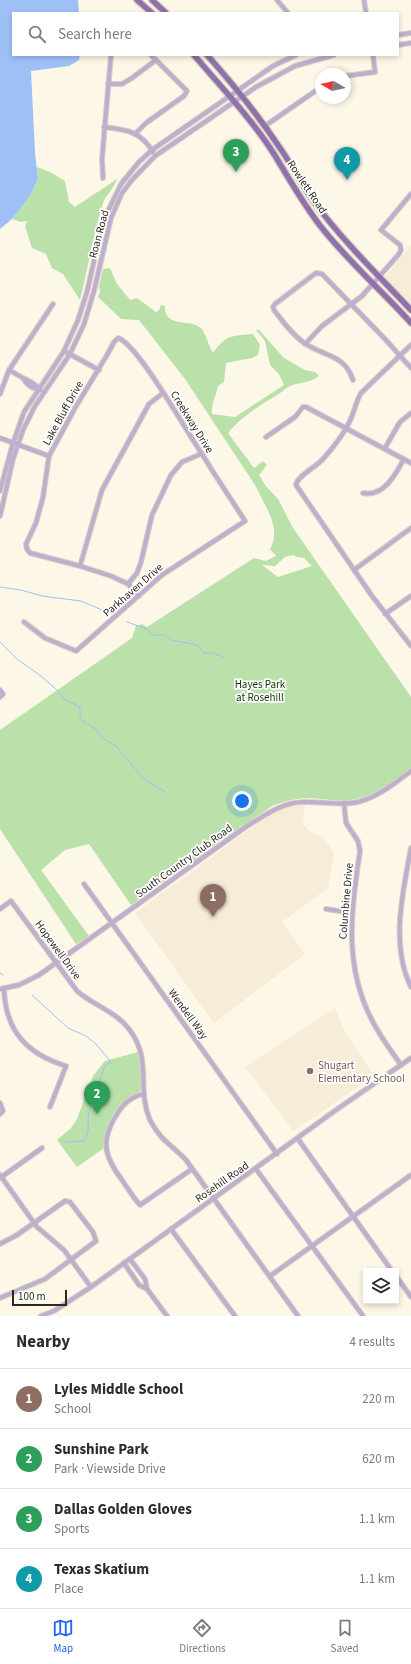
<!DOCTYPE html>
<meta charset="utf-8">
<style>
:root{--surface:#fff;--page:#f2f2f3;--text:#2b2b33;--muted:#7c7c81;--line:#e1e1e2;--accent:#2563eb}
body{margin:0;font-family:"Source Sans 3",sans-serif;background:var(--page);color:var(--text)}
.controls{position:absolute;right:12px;bottom:12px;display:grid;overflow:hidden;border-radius:0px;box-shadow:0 2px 6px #0003}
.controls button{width:36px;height:36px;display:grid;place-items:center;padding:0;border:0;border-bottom:1px solid var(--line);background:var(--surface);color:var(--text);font:20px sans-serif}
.compass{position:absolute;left:315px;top:68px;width:36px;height:36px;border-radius:50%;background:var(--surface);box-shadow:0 2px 6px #0003;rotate:279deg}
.scale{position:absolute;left:12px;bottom:10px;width:55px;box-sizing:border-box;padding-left:4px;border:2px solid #2d2920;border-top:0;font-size:11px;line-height:14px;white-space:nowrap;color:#2d2920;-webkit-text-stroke:3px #fff;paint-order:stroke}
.you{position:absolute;left:242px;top:801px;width:14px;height:14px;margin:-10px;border:3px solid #fff;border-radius:50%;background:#1a73e8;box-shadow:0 0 0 6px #1a73e833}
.badge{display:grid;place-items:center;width:26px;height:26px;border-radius:50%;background:var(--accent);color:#fff;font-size:13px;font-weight:700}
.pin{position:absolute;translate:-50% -33px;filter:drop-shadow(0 1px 2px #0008)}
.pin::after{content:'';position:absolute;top:21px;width:14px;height:12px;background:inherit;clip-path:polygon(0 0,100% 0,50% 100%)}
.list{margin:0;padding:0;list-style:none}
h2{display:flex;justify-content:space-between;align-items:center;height:52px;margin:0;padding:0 16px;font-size:17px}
h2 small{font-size:13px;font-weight:400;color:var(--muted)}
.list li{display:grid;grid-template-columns:26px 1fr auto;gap:12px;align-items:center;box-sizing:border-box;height:60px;padding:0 16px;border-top:1px solid var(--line)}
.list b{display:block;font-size:15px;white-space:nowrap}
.list p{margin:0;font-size:13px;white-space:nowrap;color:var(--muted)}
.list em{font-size:13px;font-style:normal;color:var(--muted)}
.icon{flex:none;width:22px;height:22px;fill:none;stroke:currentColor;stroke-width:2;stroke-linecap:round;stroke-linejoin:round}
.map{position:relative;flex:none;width:411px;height:1316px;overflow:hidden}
.search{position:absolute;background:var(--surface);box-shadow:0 2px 6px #0003;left:12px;right:12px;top:12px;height:44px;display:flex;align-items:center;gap:10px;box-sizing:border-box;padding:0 14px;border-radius:0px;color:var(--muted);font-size:15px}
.sheet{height:292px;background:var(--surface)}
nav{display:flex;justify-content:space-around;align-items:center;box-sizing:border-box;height:56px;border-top:1px solid var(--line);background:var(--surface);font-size:11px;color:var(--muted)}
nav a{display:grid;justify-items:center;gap:2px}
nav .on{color:var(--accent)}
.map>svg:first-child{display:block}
.education{fill:#f6ecd7}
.green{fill:#b9e1a9;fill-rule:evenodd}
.water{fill:#9fc0f7}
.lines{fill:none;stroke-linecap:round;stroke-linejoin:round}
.stream{stroke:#9fc0f7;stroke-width:1}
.minor-casing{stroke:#d8d2c4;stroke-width:6}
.major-casing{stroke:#d8d2c4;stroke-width:8}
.minor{stroke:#bfaece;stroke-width:4}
.major{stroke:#9071a9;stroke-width:5.5}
.education-dot{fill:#8d6e63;stroke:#fff;stroke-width:1.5}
.labels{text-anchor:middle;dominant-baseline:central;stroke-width:3.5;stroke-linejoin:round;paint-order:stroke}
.street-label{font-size:11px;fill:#2d2920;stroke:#fff}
.park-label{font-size:11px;fill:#133202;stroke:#fff}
.education-label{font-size:11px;fill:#785e54;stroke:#fff;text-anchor:start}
</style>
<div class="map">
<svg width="411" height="1316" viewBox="0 0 411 1316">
<rect width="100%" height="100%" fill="#fdf7e8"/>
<g class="education">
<polygon points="411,245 411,307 384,278"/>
<polygon points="305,804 303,818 304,825 310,832 322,837 334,852 328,888 282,922 305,954 214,1023 135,913 269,815 285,808"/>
<polygon points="335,1008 343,1028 374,1076 293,1131 245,1067"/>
</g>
<g class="green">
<path d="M 37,167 L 50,172 L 65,181 L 69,202 L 75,207 L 117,179 C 115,187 106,195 103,203 C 93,235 88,268 80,300 L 63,274 L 52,268 L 46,254 L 32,248 L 25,226 L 27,221 L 21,222 L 12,219 L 30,196 L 38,179 Z"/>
<path d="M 110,268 L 117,284 L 130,300 L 137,298 L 156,312 L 159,310 L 161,305 L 165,306 C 164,329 190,318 201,328 C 205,332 209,347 213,353 C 226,335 230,336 253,334 L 260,345 L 258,355 L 252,358 L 226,363 L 224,382 L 218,386 C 216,397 211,403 212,414 L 235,417 L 284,385 L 279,374 L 270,365 L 265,341 L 256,330 L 259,330 L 284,358 L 305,370 L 315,372 L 319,376 C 311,383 299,382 290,386 C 284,389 280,394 274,397 C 256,408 242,416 228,433 L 254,468 L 263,461 L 267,465 L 259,475 L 265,485 L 278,499 L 293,528 L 411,697 L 411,768 C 393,781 375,797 351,800 C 338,802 325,799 311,798 C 297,798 284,801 272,806 L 131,905 L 89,844 L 65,850 L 41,870 L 89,936 L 76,944 L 0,829 L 0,730 L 132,638 L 136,626 L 142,624 L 147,627 L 254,558 L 266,561 L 276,556 L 270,549 C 272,545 274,541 274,537 C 276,520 262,500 255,485 L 185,379 L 139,320 L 121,319 L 98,297 L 100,292 L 99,286 L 103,269 ZM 294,555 L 296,557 L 304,558 L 312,566 L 278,577 L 262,565 L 275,566 L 285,557 Z"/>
<path d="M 138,1052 L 142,1074 L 141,1090 C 137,1094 132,1095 128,1098 C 113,1109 103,1130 104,1148 L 77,1167 L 57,1140 L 71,1128 L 77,1119 L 93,1076 L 105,1061 Z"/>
</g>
<polygon class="water" points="0,0 78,0 79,13 13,13 13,55 80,55 79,60 69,66 31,71 35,153 38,179 30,196 12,219 0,229"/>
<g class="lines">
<g class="stream">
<polyline points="0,587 21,590 42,596 81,601 109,613"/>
<polyline points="127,622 147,629 153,635 165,635 171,640 197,645 204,653 213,653 225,658"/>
<polyline points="0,642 17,659 41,676 57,690 64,699 80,707 80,716 83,722 96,729 102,738 115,745 144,779 165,792"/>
<polyline points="0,973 3,975"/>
<path d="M 32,995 L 68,1028 L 86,1036 L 96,1044 L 111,1062 C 110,1063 108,1064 106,1065 C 103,1069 91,1105 89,1112 C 86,1123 92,1132 83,1141 L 66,1142"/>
</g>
<g class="minor-casing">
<g id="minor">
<polyline points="277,0 288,13"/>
<polyline points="364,0 366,13"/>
<polyline points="398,35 411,33"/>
<polyline points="398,45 411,43"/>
<polyline points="345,76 375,72 373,55"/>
<polyline points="108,84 122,84 132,78 156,60"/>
<polyline points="265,126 321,87"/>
<path d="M 104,127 C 127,130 140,131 153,152"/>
<polyline points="136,133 146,123 184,96 187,91 151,55"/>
<polyline points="103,178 102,159 111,55"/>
<polyline points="305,344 322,326 362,296 399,254 401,250 400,245 381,230 411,194"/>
<path d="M 411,345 L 361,393 C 357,400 355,408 352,416 C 346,431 333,448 322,460 C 316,467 297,476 296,485 L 372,596 L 411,646"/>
<polyline points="64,351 99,370"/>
<polyline points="9,370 23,378"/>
<path d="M 353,380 C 344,353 323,357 303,342 C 292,334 283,322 274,310 L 273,307 L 275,304 L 316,273 L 322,274 L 385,339 L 411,368"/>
<path d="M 39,389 C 32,389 26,384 23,378 C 31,381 35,384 41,390"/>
<polyline points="0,394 9,370 53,304"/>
<polyline points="266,437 295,417 303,407 306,407 411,463"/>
<polyline points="0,438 49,456"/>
<polyline points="385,448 400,422 411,413"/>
<polyline points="0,491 13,443 24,412 64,351 78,320 87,292 103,221 108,211 121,184 139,162 152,150 273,66 296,55"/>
<path d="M 363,493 C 384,497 395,475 404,459"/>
<polyline points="0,516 13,459 23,430 35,406 70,354 84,324 94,291 111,218 122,193 132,180 155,156 256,87 295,66 334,55"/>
<polyline points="80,566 102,490 149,404 163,393"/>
<polyline points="354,570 411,528"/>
<polyline points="128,584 137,573 141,562 152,515 171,475 182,462 201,454"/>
<polyline points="385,614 411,596"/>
<path d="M 24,622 L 45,638 L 76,651 L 162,575 L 245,521 C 231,499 216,477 202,454 C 188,434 137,343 118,338 L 114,342 L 107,355 L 75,408 L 49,456 L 43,497 L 36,523 L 26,544 L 27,549 L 30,553 L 80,566 L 111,576 L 128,584 L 139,596"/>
<polyline points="0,690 3,694 0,697"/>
<path d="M 344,803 L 346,823 L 358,841 L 360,851 C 351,912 343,968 374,1024 C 382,1039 392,1052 401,1065"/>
<path d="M 411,848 C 403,891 390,945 411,987"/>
<polyline points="84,884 277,1154"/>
<path d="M 0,909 L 11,901 L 77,991 C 93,1005 115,1011 129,1029 C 153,1060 136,1088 150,1120 C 159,1139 173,1146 186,1160 L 298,1316"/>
<polyline points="326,909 352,913"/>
<path d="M 4,988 C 5,1031 27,1054 66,1066 L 50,1107"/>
<path d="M 0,989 L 19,985 L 39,975 L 247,826 C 264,816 282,802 303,802 C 321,801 340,806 358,802 C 378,797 395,783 411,771"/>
<path d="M 144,1094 C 132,1096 123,1104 117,1114 C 100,1141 104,1156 122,1180 C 128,1189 133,1197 140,1205 L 192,1169"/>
<polyline points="0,1103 3,1111 0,1114"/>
<polyline points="298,1139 392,1271"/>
<polyline points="256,1169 363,1316"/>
<polyline points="0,1175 37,1227 64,1250 91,1287"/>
<polyline points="0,1178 42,1148"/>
<polyline points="171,1229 235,1316"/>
<polyline points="0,1244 17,1235 65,1201 70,1202 93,1232 96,1241 45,1279 0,1298"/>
<polyline points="130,1259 145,1279 147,1289 167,1316"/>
<polyline points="124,1263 139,1285 147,1289"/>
<polyline points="270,1276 411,1175"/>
<polyline points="396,1276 411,1297"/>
<polyline points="41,1316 54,1311 91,1287 336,1110 411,1058"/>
</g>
</g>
<g class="major-casing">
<g id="major">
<polyline points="137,0 152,13"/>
<polyline points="152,0 166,13"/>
<path d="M 194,55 C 221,87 251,118 274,154 C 290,180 303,204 322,228 C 349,262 382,291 411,323"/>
<path d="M 207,55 C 233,84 258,115 280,148 C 292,165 301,184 314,202 C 343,241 377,274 411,310"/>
</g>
</g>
<use href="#minor" class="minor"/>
<use href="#major" class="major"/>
</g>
<circle class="education-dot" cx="310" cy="1071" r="4"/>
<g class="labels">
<g class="street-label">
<text transform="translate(307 187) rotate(56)">Rowlett Road</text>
<text transform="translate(99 234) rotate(-75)">Roan Road</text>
<text transform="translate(63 413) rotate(-61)">Lake Bluff Drive</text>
<text transform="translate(192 422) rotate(58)">Creekway Drive</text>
<text transform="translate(133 590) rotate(-41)">Parkhaven Drive</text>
<text transform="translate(184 861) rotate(-36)">South Country Club Road</text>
<text transform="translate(346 901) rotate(-85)">Columbine Drive</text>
<text transform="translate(58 950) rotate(54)">Hopewell Drive</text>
<text transform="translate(188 1014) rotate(54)">Wendell Way</text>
<text transform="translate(222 1182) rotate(-35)">Rosehill Road</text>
</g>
<g class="park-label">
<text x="260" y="684">Hayes Park<tspan x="260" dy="13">at Rosehill</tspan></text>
</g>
<g class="education-label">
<text x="318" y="1065">Shugart<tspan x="318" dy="13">Elementary School</tspan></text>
</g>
</g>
</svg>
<div class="controls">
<button><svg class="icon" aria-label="layers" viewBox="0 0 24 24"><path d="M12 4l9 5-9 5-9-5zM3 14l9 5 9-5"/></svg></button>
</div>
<svg class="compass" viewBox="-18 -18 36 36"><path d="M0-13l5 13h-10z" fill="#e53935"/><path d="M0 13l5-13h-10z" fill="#7c7c81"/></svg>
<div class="scale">100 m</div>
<div class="you"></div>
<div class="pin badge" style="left:213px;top:917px;background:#8d6e63">1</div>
<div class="pin badge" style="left:97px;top:1114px;background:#2e9e5b">2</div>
<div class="pin badge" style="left:236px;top:172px;background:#2e9e5b">3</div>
<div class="pin badge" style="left:347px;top:180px;background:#0f9aa8">4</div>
<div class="search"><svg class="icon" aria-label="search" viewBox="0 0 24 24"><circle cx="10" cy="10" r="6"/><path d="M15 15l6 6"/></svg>Search here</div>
</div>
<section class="sheet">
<h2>Nearby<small>4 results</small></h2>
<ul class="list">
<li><span class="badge" style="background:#8d6e63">1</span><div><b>Lyles Middle School</b><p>School</p></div><em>220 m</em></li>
<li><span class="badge" style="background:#2e9e5b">2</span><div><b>Sunshine Park</b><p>Park · Viewside Drive</p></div><em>620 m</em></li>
<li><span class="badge" style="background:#2e9e5b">3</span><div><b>Dallas Golden Gloves</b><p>Sports</p></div><em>1.1 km</em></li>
<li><span class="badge" style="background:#0f9aa8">4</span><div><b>Texas Skatium</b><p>Place</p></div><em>1.1 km</em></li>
</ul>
</section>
<nav>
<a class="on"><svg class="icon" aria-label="map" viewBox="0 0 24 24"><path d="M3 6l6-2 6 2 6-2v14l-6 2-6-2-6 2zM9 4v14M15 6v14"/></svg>Map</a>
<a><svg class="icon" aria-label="directions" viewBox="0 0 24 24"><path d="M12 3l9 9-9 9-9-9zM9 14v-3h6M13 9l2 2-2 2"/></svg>Directions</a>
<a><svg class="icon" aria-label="saved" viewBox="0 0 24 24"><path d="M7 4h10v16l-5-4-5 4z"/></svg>Saved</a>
</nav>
